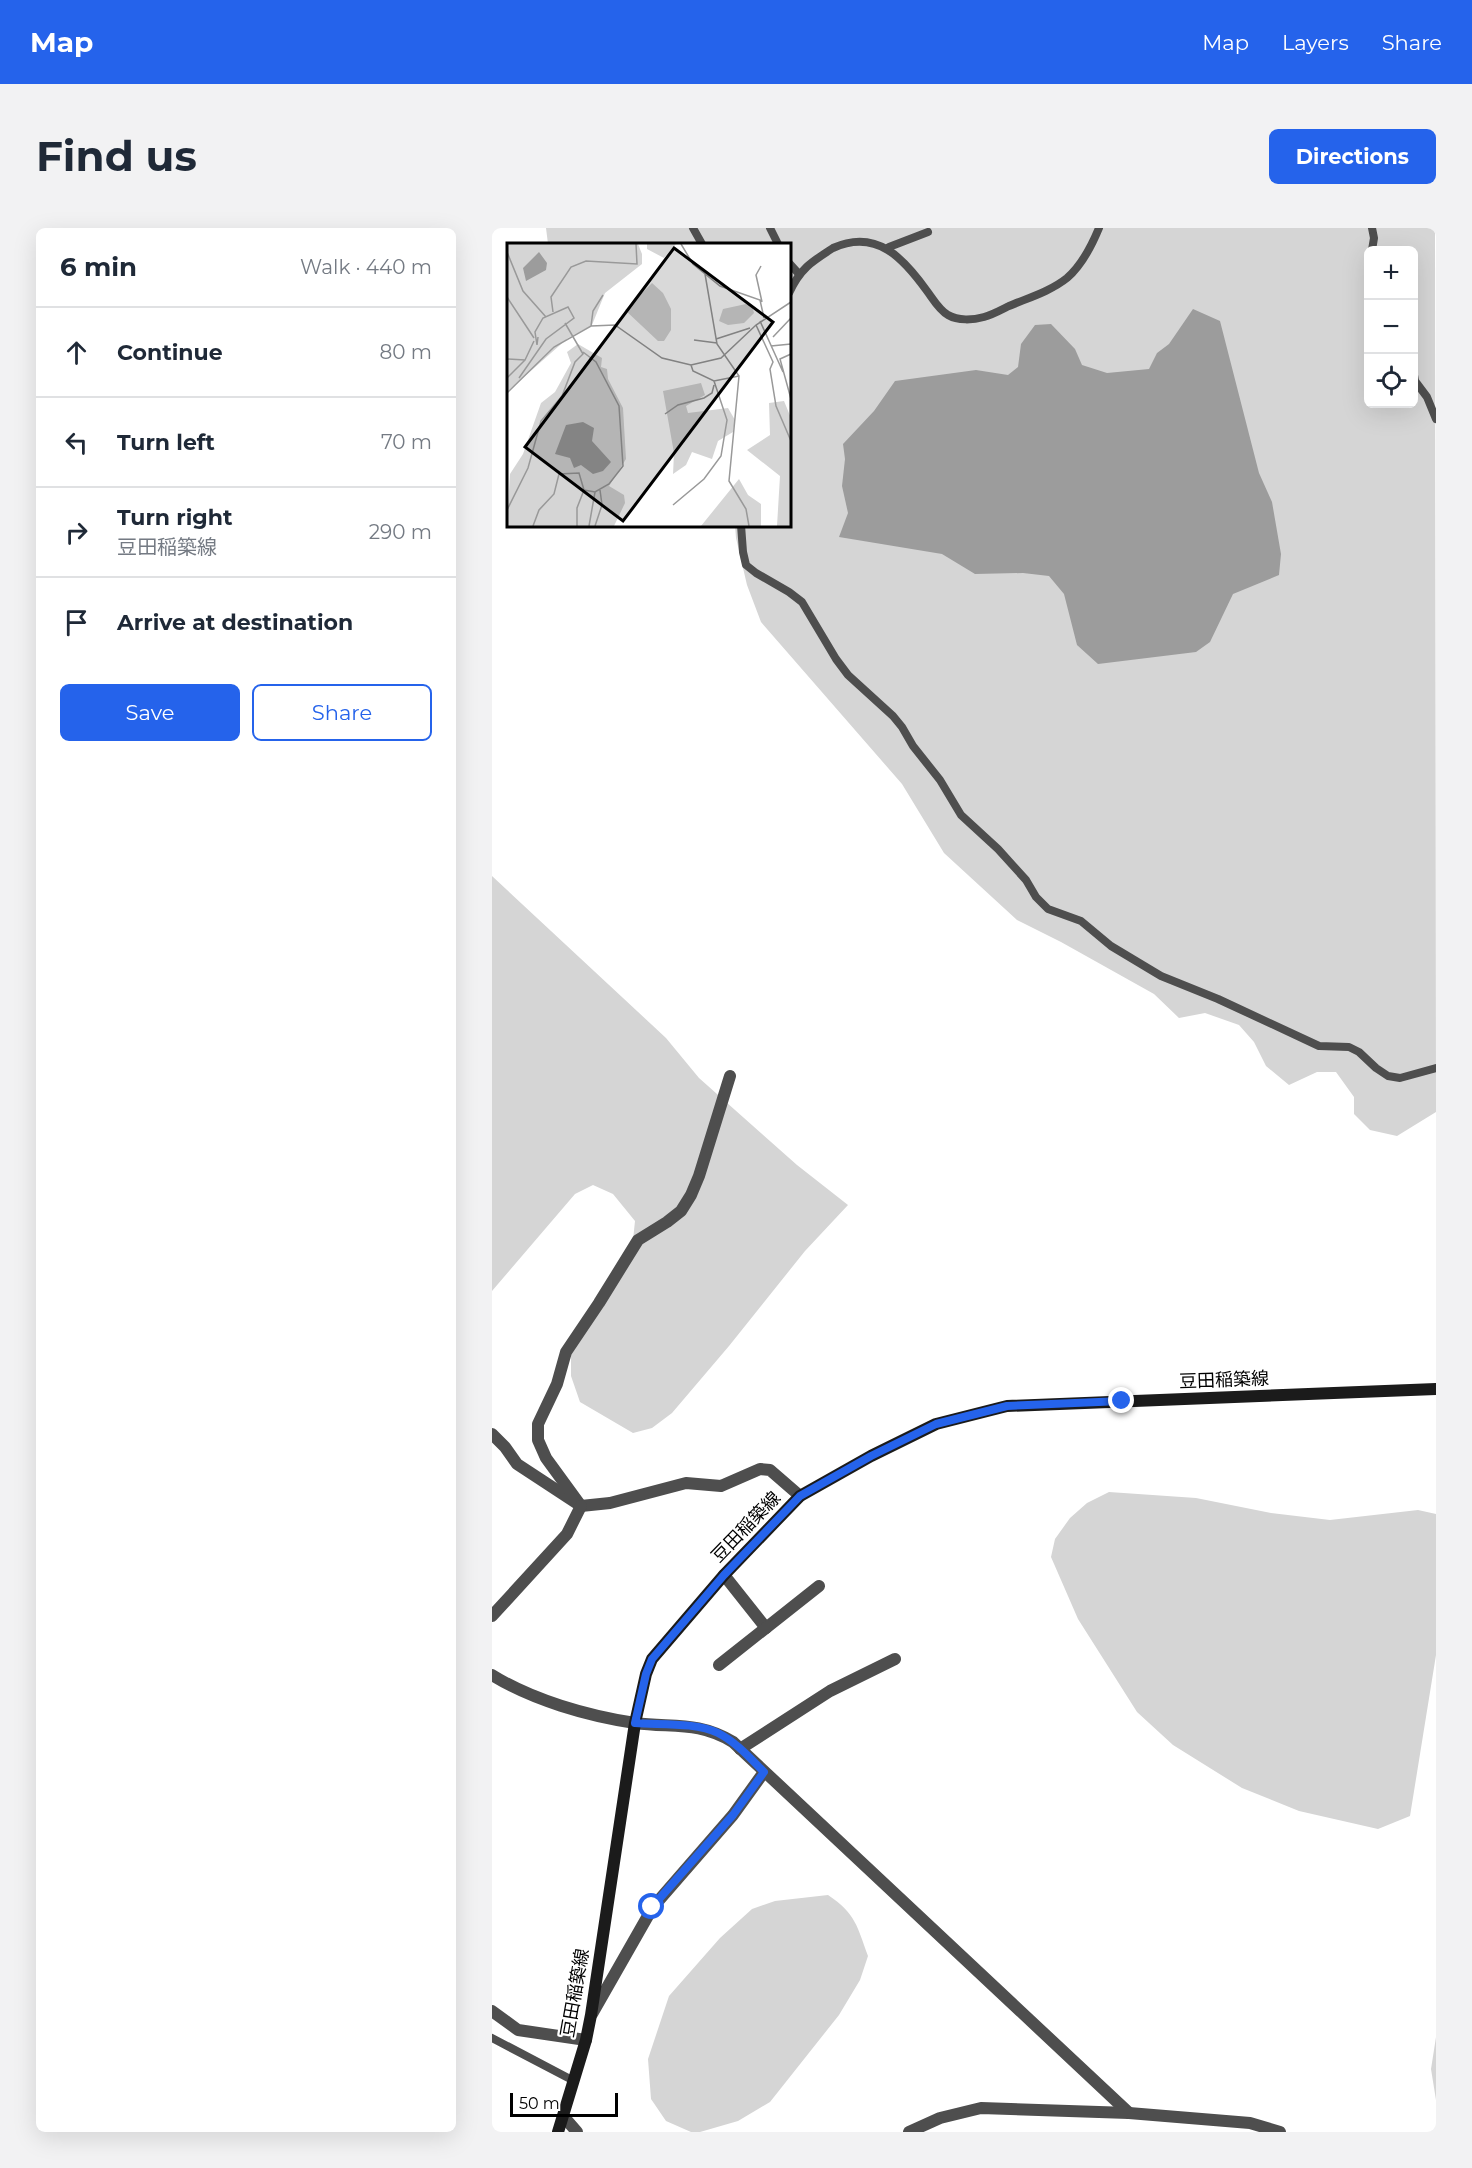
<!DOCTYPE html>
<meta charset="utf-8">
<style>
:root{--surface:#fff;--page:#f2f2f3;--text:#1f2937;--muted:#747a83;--line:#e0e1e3;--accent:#2563eb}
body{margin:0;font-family:Montserrat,"Noto Sans JP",sans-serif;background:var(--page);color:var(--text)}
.controls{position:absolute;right:18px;top:18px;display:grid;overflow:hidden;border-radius:9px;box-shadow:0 6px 24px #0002}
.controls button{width:54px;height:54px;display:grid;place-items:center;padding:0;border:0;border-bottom:2px solid var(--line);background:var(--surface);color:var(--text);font:30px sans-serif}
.scale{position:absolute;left:18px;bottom:15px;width:108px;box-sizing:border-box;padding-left:6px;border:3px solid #000;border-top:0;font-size:16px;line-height:21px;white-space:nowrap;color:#000;-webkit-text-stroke:4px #fff;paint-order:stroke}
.stop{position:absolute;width:18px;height:18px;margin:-14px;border:4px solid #2563eb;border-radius:50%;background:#fff}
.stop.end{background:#2563eb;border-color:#fff;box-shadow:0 2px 6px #0008}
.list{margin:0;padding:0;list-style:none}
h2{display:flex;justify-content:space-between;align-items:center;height:78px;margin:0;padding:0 24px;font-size:26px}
h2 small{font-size:20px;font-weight:400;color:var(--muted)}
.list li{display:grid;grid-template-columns:39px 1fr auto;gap:18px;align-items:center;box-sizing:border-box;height:90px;padding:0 24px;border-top:2px solid var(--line)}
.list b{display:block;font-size:22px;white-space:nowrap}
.list p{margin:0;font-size:20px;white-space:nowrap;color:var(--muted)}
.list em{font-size:20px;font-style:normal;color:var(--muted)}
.actions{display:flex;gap:12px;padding:18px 24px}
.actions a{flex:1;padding:14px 0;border:2px solid var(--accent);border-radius:9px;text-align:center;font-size:21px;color:var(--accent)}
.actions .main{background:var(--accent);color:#fff}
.icon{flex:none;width:33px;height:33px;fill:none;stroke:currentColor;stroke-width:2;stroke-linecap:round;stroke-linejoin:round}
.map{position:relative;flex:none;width:944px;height:1904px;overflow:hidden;border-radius:9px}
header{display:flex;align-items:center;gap:36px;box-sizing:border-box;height:84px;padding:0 30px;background:var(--accent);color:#fff}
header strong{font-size:28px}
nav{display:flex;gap:33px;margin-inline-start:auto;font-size:21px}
.intro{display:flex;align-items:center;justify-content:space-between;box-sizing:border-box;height:144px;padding:0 36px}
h1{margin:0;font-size:42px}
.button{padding:15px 27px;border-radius:9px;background:var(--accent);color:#fff;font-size:21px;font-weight:700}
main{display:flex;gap:36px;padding:0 36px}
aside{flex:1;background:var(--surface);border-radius:9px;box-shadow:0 6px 24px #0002}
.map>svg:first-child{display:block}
.green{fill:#d5d5d5;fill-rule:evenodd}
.water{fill:#9c9c9c}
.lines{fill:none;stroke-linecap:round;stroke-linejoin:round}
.service{stroke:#4e4e4e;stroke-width:8}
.minor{stroke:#4e4e4e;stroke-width:12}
.tertiary{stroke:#4e4e4e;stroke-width:12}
.secondary{stroke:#1b1b1b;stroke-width:12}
.route{stroke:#2563eb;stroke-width:8}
.labels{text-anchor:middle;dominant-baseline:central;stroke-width:4.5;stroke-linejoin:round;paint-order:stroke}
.street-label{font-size:18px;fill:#000;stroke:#fff}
.inset-road{fill:none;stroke:#999;stroke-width:1.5}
.view{fill:#000;fill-opacity:0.15;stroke:#000;stroke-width:3}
.inset-edge{fill:none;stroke:#000;stroke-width:3}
</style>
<header>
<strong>Map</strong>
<nav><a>Map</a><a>Layers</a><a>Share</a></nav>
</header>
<div class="intro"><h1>Find us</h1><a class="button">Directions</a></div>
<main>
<aside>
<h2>6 min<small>Walk · 440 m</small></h2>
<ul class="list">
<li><svg class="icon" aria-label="ahead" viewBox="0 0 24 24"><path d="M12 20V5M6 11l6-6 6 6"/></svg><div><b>Continue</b></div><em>80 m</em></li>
<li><svg class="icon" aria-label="left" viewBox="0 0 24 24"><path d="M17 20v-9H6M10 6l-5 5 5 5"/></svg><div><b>Turn left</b></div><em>70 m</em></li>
<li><svg class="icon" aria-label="right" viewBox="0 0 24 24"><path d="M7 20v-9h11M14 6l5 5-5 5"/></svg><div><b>Turn right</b><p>豆田稲築線</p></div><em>290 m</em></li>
<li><svg class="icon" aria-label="arrive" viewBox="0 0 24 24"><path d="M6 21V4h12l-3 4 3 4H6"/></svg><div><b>Arrive at destination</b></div></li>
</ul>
<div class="actions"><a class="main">Save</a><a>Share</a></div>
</aside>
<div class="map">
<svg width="944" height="1904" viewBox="0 0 944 1904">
<rect width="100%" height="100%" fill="#fff"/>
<g class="green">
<path d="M 54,0 L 943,0 L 944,884 L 905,908 L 878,902 L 862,886 L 862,869 L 844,844 L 825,844 L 797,857 L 774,838 L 762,814 L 747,797 L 713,785 L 687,790 L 662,766 L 569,714 L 525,692 L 452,625 L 410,556 L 269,394 L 255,357 L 244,310 L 243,297 L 297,297 L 297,16 L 56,16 ZM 876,22 L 922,22 L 922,176 L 876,176 Z"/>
<polygon points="0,648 174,810 207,850 305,937 356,977 313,1023 237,1118 180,1185 160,1200 141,1205 88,1174 79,1148 79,1114 141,1012 143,993 121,966 101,957 83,966 0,1063"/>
<polygon points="617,1264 704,1270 779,1285 838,1292 926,1282 944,1286 944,1427 918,1588 886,1601 807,1583 750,1560 681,1517 645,1484 586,1391 559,1329 563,1311 578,1290 595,1275"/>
<path d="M 336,1667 C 364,1686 365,1698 376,1728 L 368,1752 L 347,1787 L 278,1874 L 246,1893 L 208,1904 L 199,1904 L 174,1893 L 159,1871 L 156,1831 L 177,1768 L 228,1710 L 260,1681 L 283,1673 Z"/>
<polygon points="944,1809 944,1872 939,1841"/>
</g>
<polygon class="water" points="701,81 728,93 767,245 780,274 789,326 787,347 741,366 718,414 704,424 606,436 585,417 572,366 557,348 531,345 483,346 450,326 347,309 356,285 350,258 353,231 351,216 382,183 403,153 484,142 516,147 526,139 529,116 543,97 559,96 583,121 590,137 615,145 657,141 665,125 677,116"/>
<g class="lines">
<g class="service">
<polyline points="201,0 210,16"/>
<polyline points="278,0 286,16"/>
<polyline points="397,19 436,4"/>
<polyline points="880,22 882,10 880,0"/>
<polyline points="297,35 307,46"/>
<path d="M 297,65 C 308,41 319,34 341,20 C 385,0 412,31 435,63 C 441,71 447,82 456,87 C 466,93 481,92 492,89 C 500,87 509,82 517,78 C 536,70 559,63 575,50 C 589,38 600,17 607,0"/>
<polyline points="922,147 923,153 935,169 944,191"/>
<polyline points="249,297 251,324 254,337 264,345 297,364 310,374 344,431 356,447 401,488 410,499 421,518 448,552 469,587 506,621 534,652 544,669 556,681 589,693 619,718 669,748 726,771 827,818 857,819 867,824 884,840 896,848 908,850 944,840"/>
<polyline points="0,1810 82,1853"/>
</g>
<g class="minor">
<polyline points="0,1206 13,1219 25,1236 89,1278 118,1275 194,1255 229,1258 268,1241 278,1242 308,1268"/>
<polyline points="89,1278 54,1230 46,1212 46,1196 65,1156 74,1124 107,1075 146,1012 175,994 189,983 199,967 207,948 238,848"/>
<polyline points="232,1347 274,1400"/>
<polyline points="0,1388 75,1306 89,1278"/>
<polyline points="227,1437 327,1358"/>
<polyline points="248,1521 338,1463 403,1431"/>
<polyline points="0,1783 26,1802 94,1812"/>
<polyline points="100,1786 161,1679 241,1587 272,1544"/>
</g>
<g class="tertiary">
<path d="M 0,1447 C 40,1472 96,1488 143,1495 C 181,1500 206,1493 241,1514 L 637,1885"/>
<polyline points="72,1889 85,1904"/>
<polyline points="417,1904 448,1890 489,1880 637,1885 758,1895 788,1904"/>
</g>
<polyline class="secondary" points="66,1904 94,1812 99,1787 143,1495 154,1446 160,1431 232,1347 308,1268 379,1228 444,1196 515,1178 944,1161"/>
</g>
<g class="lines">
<path class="route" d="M 160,1679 L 241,1587 L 272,1544 C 258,1530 244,1514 226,1505 C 204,1494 167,1497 143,1495 L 154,1446 L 160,1431 L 232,1347 L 308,1268 L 379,1228 L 444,1196 L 515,1178 L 630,1173"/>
</g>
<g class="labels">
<g class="street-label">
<text transform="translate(732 1152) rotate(-2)">豆田稲築線</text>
<text transform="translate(254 1299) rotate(-46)">豆田稲築線</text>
<text transform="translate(83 1765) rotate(-80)">豆田稲築線</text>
</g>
</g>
<g transform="translate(15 15)">
<rect width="284" height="284" fill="#fff"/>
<path d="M 0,1 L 131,1 L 135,11 L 135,21 L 98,50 L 85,82 L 61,95 L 0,149 ZM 140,1 L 169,1 L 157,15 L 140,6 ZM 145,40 L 156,50 L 164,66 L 164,87 L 157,98 L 151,98 L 118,67 ZM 239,61 L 245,63 L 247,70 L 237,80 L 221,82 L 212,78 L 216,66 ZM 71,101 L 95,115 L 94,124 L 100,126 L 101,136 L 116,165 L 119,216 L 102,243 L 117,252 L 118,260 L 107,283 L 0,283 L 3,231 L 16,211 L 34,160 L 48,149 L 64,120 L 60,109 ZM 194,140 L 198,152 L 179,163 L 181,170 L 221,165 L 228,177 L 226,189 L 211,198 L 205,216 L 185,209 L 179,222 L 166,231 L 167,210 L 156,148 ZM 277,158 L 284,175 L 283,283 L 270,283 L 273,233 L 240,207 L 263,192 L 262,160 ZM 232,236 L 241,252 L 254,261 L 254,283 L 194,283 Z" fill="#d5d5d5"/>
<path d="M 32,9 L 40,20 L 39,27 L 19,38 L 16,25 ZM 76,179 L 87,185 L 85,198 L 104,219 L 96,228 L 86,231 L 74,222 L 67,225 L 63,215 L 48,211 L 59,182 Z" fill="#9c9c9c"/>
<path class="inset-road" d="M 174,1 L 186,21 L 213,43 L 253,57 L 257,75M 0,9 L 16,48 L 39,74M 254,23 L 249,32 L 255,59M 198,31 L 210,101 L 232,133 L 222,238 L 239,266 L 242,283M 0,54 L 27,95M 46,69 L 44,54 L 64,24 L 79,18 L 130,21 L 129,1M 253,78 L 276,129M 249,82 L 266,119 L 263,126 L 269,163 L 284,198M 84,83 L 86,68 L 96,52M 266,94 L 284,75M 209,96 L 243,85M 187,97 L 210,100M 264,103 L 284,101M 284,111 L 273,116 L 284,156M 0,116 L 18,117 L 27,98M 184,122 L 186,128 L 207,138 L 232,133M 0,135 L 18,117M 12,135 L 39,96 L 67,75 L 61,64 L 36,75 L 28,89 L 30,102 L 31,94M 0,150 L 47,104 L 84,83 L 108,82 L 155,115 L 184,122 L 214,115 L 249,82 L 284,59M 158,171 L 171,162 L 197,155 L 205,150 L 207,142M 166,262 L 197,236 L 214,213 L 220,177 L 207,138M 0,267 L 21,225 L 34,178 L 55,153 L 68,119 L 76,111 L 58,80M 26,283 L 32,267 L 47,251 L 52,231 L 72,230 L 77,247 L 88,249 L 102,241 L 116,223 L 112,163 L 89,119 L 76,109M 70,283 L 70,265 L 77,247M 82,283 L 88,249M 88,283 L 95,262 L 93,247"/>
<path class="view" d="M 167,5 L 266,79 L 116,278 L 18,204 Z"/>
<rect width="284" height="284" class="inset-edge"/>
</g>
</svg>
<div class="controls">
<button>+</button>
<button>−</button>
<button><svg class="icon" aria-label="locate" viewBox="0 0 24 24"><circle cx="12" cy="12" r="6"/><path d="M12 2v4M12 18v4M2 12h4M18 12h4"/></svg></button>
</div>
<div class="scale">50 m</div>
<div class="stop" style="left:160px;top:1679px"></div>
<div class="stop end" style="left:630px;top:1173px"></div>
</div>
</main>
